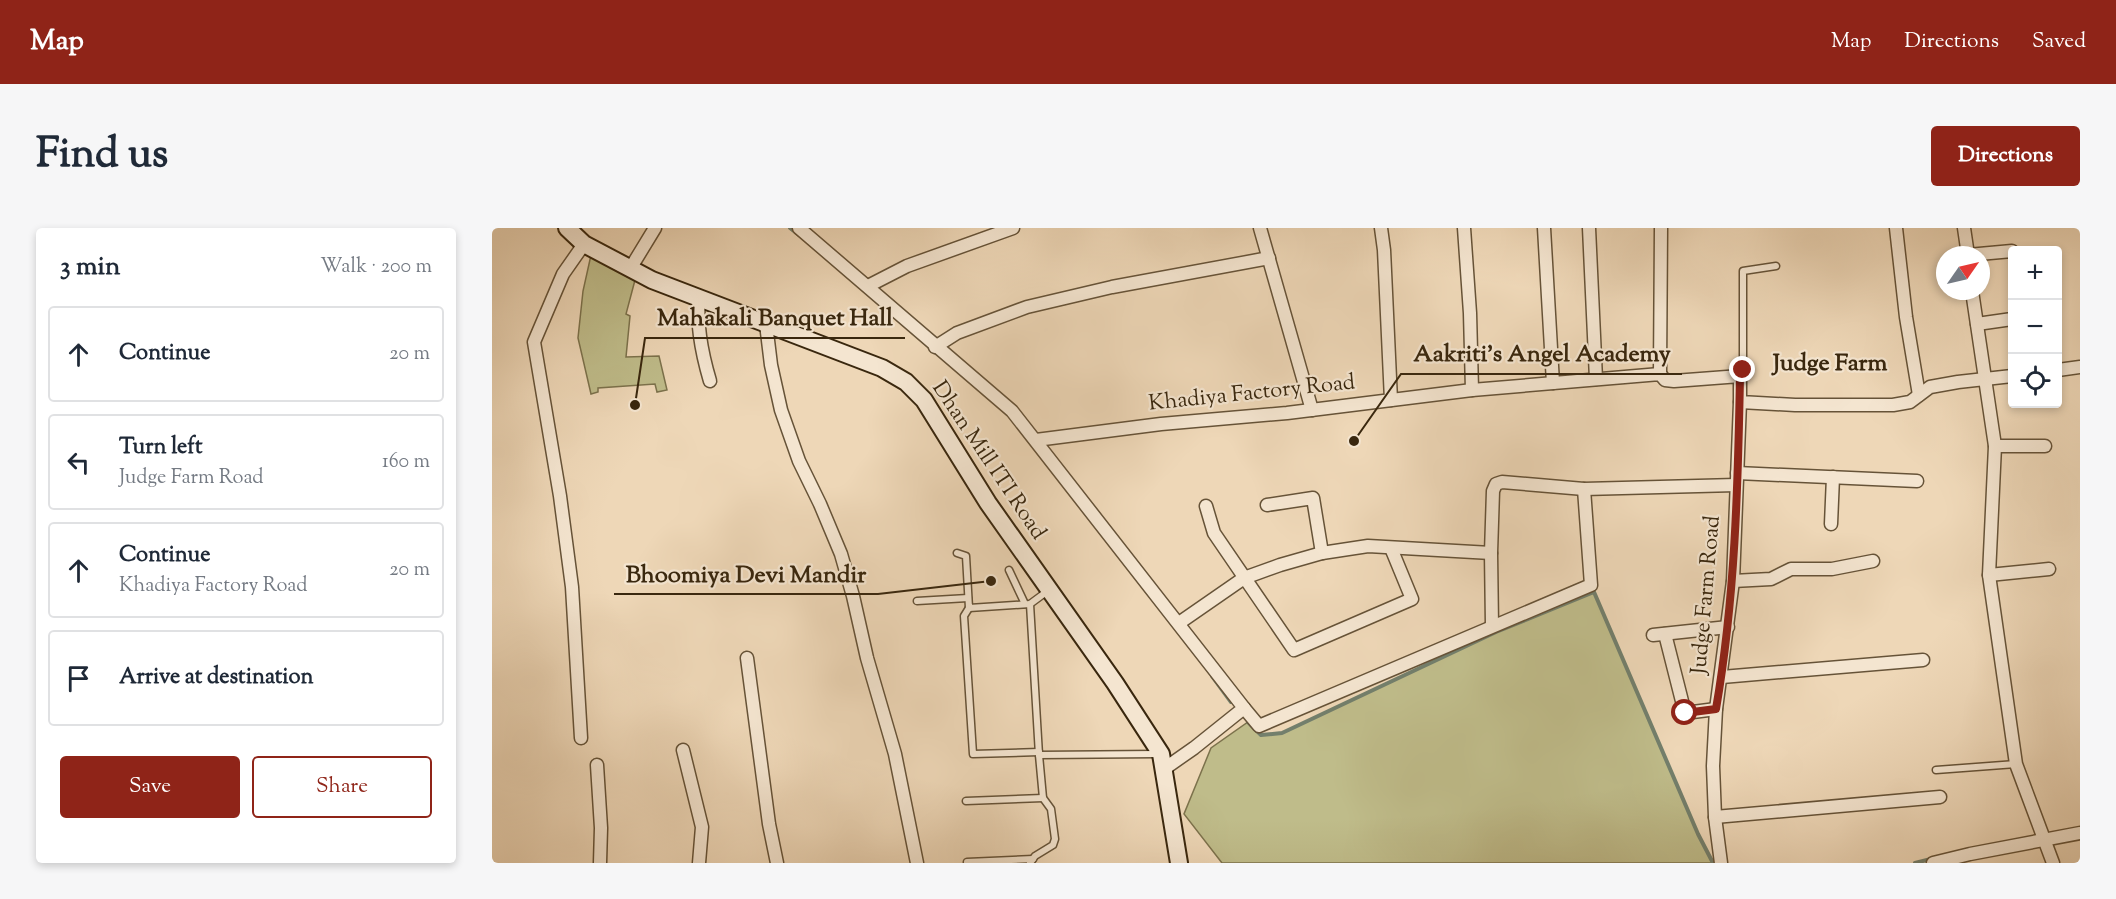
<!DOCTYPE html>
<meta charset="utf-8">
<style>
:root{--surface:#fff;--page:#f6f6f7;--text:#1f2937;--muted:#747a83;--line:#e0e1e3;--accent:#8f2418}
body{margin:0;font-family:"Sorts Mill Goudy",serif;background:var(--page);color:var(--text)}
.controls{position:absolute;right:18px;top:18px;display:grid;overflow:hidden;border-radius:6px;box-shadow:0 3px 9px #0003}
.controls button{width:54px;height:54px;display:grid;place-items:center;padding:0;border:0;border-bottom:2px solid var(--line);background:var(--surface);color:var(--text);font:30px sans-serif}
.compass{position:absolute;left:1444px;top:18px;width:54px;height:54px;border-radius:50%;background:var(--surface);box-shadow:0 3px 9px #0003;rotate:56deg}
.stop{position:absolute;width:18px;height:18px;margin:-14px;border:4px solid #8f2418;border-radius:50%;background:#fff}
.stop.end{background:#8f2418;border-color:#fff;box-shadow:0 2px 6px #0008}
.list{margin:0;padding:0;list-style:none}
h2{display:flex;justify-content:space-between;align-items:center;height:78px;margin:0;padding:0 24px;font-size:26px}
h2 small{font-size:20px;font-weight:400;color:var(--muted)}
.list li{display:grid;grid-template-columns:39px 1fr auto;gap:18px;align-items:center;box-sizing:border-box;height:96px;margin:0 12px 12px;padding:0 12px;border:2px solid var(--line);border-radius:6px}
.list b{display:block;font-size:22px;white-space:nowrap}
.list p{margin:0;font-size:20px;white-space:nowrap;color:var(--muted)}
.list em{font-size:20px;font-style:normal;color:var(--muted)}
.actions{display:flex;gap:12px;padding:18px 24px}
.actions a{flex:1;padding:14px 0;border:2px solid var(--accent);border-radius:6px;text-align:center;font-size:21px;color:var(--accent)}
.actions .main{background:var(--accent);color:#fff}
.icon{flex:none;width:33px;height:33px;fill:none;stroke:currentColor;stroke-width:2;stroke-linecap:round;stroke-linejoin:round}
.map{position:relative;flex:none;width:1588px;height:635px;overflow:hidden;border-radius:6px}
header{display:flex;align-items:center;gap:36px;box-sizing:border-box;height:84px;padding:0 30px;background:var(--accent);color:#fff}
header strong{font-size:28px}
nav{display:flex;gap:33px;margin-inline-start:auto;font-size:21px}
.intro{display:flex;align-items:center;justify-content:space-between;box-sizing:border-box;height:144px;padding:0 36px}
h1{margin:0;font-size:42px}
.button{padding:15px 27px;border-radius:6px;background:var(--accent);color:#fff;font-size:21px;font-weight:700}
main{display:flex;gap:36px;padding:0 36px}
aside{flex:1;background:var(--surface);border-radius:6px;box-shadow:0 3px 9px #0003}
.map>svg:first-child{display:block}
.green{fill:#bfbc8a;stroke:#7c724c;stroke-width:1.5}
.lines{fill:none;stroke-linecap:round;stroke-linejoin:round}
.stream{stroke:#737f6c;stroke-width:4}
.lane-casing{stroke:#665338;stroke-width:9}
.street-casing{stroke:#665338;stroke-width:15}
.secondary-casing{stroke:#39270e;stroke-width:20}
.lane{stroke:#f4e5d0;stroke-width:6}
.street{stroke:#f4e5d0;stroke-width:12}
.secondary{stroke:#f4e5d0;stroke-width:16}
.route{stroke:#8f2418;stroke-width:8}
.labels{text-anchor:middle;dominant-baseline:central;stroke-width:4.5;stroke-linejoin:round;paint-order:stroke}
.street-label{font-size:22px;fill:#39270e;stroke:#f4e5d0}
.neighbourhood-label{font-size:24px;font-weight:bold;fill:#39270e;stroke:#f4e5d0}
.leader{fill:none;stroke:#39270e;stroke-width:2}
.callout-dot{fill:#39270e;stroke:#f4e5d0;stroke-width:2}
.callout-label{font-size:24px;text-anchor:middle;font-weight:bold;fill:#39270e;stroke:#f4e5d0;stroke-width:4.5;stroke-linejoin:round;paint-order:stroke}
</style>
<header>
<strong>Map</strong>
<nav><a>Map</a><a>Directions</a><a>Saved</a></nav>
</header>
<div class="intro"><h1>Find us</h1><a class="button">Directions</a></div>
<main>
<aside>
<h2>3 min<small>Walk · 200 m</small></h2>
<ul class="list">
<li><svg class="icon" aria-label="ahead" viewBox="0 0 24 24"><path d="M12 20V5M6 11l6-6 6 6"/></svg><div><b>Continue</b></div><em>20 m</em></li>
<li><svg class="icon" aria-label="left" viewBox="0 0 24 24"><path d="M17 20v-9H6M10 6l-5 5 5 5"/></svg><div><b>Turn left</b><p>Judge Farm Road</p></div><em>160 m</em></li>
<li><svg class="icon" aria-label="ahead" viewBox="0 0 24 24"><path d="M12 20V5M6 11l6-6 6 6"/></svg><div><b>Continue</b><p>Khadiya Factory Road</p></div><em>20 m</em></li>
<li><svg class="icon" aria-label="arrive" viewBox="0 0 24 24"><path d="M6 21V4h12l-3 4 3 4H6"/></svg><div><b>Arrive at destination</b></div></li>
</ul>
<div class="actions"><a class="main">Save</a><a>Share</a></div>
</aside>
<div class="map">
<svg width="1588" height="635" viewBox="0 0 1588 635">
<rect width="100%" height="100%" fill="#eed7b7"/>
<filter id="stains"><feTurbulence type="fractalNoise" baseFrequency=".00333" numOctaves="4"/><feColorMatrix values="0 0 0 0 .2 0 0 0 0 .09 0 0 0 0 .02 0 0 0 .5 -.17"/></filter>
<radialGradient id="worn" r=".72"><stop offset=".6" stop-color="#630" stop-opacity="0"/><stop offset="1" stop-color="#630" stop-opacity=".3"/></radialGradient>
<g class="green">
<polygon points="99,27 143,52 134,86 138,88 134,129 167,128 175,162 165,164 163,156 106,160 106,164 99,166 86,110 91,63"/>
<polygon points="1102,364 1206,606 1221,635 730,635 692,586 719,520 756,494 769,507 790,505 1004,404"/>
</g>
<g class="lines">
<g class="stream">
<polyline points="298,0 307,7"/>
<polyline points="720,448 739,474"/>
<polyline points="756,494 769,507 790,505 1004,404 1102,364 1206,606 1221,635"/>
<polyline points="1423,635 1439,631"/>
</g>
<g class="lane-casing">
<g id="lane">
<polyline points="1248,148 1251,143 1251,43 1284,38"/>
<polyline points="465,325 474,328 477,380 538,376 557,362"/>
<polyline points="517,342 533,376"/>
<polyline points="425,373 476,370"/>
<polyline points="538,376 547,527 665,526"/>
<polyline points="477,380 472,388 481,526 547,524"/>
<polyline points="1444,542 1524,536"/>
<polyline points="474,573 551,570"/>
<polyline points="475,634 541,631"/>
<polyline points="538,635 543,628 561,617 563,611 559,581 551,570 547,527"/>
</g>
</g>
<g class="street-casing">
<g id="street">
<polyline points="307,0 520,183 752,480 702,520 672,541"/>
<polyline points="768,0 820,182"/>
<polyline points="889,0 892,22 899,172"/>
<polyline points="972,0 978,85 980,162"/>
<polyline points="1052,0 1061,155"/>
<polyline points="1097,0 1104,151"/>
<polyline points="1404,0 1414,89 1427,167"/>
<polyline points="1472,0 1476,27"/>
<polyline points="1476,27 1520,23"/>
<polyline points="138,41 163,0"/>
<polyline points="376,58 415,38 521,0"/>
<polyline points="1480,63 1503,218 1497,347 1524,536 1561,635"/>
<path d="M 207,70 C 204,98 210,126 218,153"/>
<polyline points="274,96 279,137 289,182 307,233 328,276 349,326 361,368 375,430 403,526 425,635"/>
<polyline points="1485,96 1520,91"/>
<polyline points="443,119 465,105 535,79 620,59 777,30"/>
<polyline points="1566,142 1588,139"/>
<polyline points="1168,146 1169,0"/>
<polyline points="544,212 669,196 795,185 980,162 1168,146 1173,152 1182,153 1248,148 1248,174 1303,177 1401,177 1418,174 1438,159 1466,154 1520,148"/>
<polyline points="1503,218 1553,218"/>
<polyline points="1245,245 1425,253"/>
<polyline points="775,277 821,270 830,325"/>
<polyline points="714,278 722,305 802,422 920,371 899,320"/>
<polyline points="1339,296 1341,249"/>
<polyline points="1497,347 1557,341"/>
<polyline points="1241,353 1279,351 1299,341 1340,341 1381,333"/>
<polyline points="687,395 752,350 788,337 830,325 876,318 999,325"/>
<polyline points="1000,398 999,325 1001,263 1004,256 1010,254 1092,261 1244,257"/>
<polyline points="1173,406 1193,485 1224,481"/>
<polyline points="1161,407 1236,399"/>
<polyline points="255,430 277,596 285,635"/>
<polyline points="1230,449 1431,432"/>
<polyline points="752,480 767,498 1099,357 1092,261"/>
<polyline points="89,510 80,359 68,268 42,114 71,46 92,16"/>
<polyline points="191,522 210,599 207,635"/>
<polyline points="105,537 109,600 108,635"/>
<polyline points="1223,589 1448,569"/>
<polyline points="1229,635 1223,589 1221,538 1224,481 1241,353 1248,174"/>
<polyline points="1441,635 1478,626 1588,605"/>
</g>
</g>
<g class="secondary-casing">
<polyline id="secondary" points="75,0 92,16 160,52 390,140 414,154 432,172 496,275 623,455 669,526 687,635"/>
</g>
<use href="#lane" class="lane"/>
<use href="#street" class="street"/>
<use href="#secondary" class="secondary"/>
</g>
<g class="lines">
<path class="route" d="M 1193,485 L 1224,481 C 1243,371 1246,259 1248,148 L 1251,142"/>
</g>
<g class="labels">
<g class="street-label">
<text transform="translate(760 166) rotate(-6)">Khadiya Factory Road</text>
<text transform="translate(496 233) rotate(56)">Dhan Mill ITI Road</text>
<text transform="translate(1215 367) rotate(-85)">Judge Farm Road</text>
</g>
<g class="neighbourhood-label">
<text x="1338" y="136">Judge Farm</text>
</g>
</g>
<path class="leader" d="M143 177L153 110H413M862 213L909 146H1190M499 353L386 366H122"/>
<g class="callout-dot">
<circle cx="143" cy="177" r="6"/>
<circle cx="862" cy="213" r="6"/>
<circle cx="499" cy="353" r="6"/>
</g>
<g class="callout-label">
<text x="283" y="97">Mahakali Banquet Hall</text>
<text x="1050" y="133">Aakriti's Angel Academy</text>
<text x="254" y="354">Bhoomiya Devi Mandir</text>
</g>
<rect width="100%" height="100%" filter="url(#stains)"/>
<rect width="100%" height="100%" fill="url(#worn)"/>
</svg>
<div class="controls">
<button>+</button>
<button>−</button>
<button><svg class="icon" aria-label="locate" viewBox="0 0 24 24"><circle cx="12" cy="12" r="6"/><path d="M12 2v4M12 18v4M2 12h4M18 12h4"/></svg></button>
</div>
<svg class="compass" viewBox="-18 -18 36 36"><path d="M0-13l5 13h-10z" fill="#e53935"/><path d="M0 13l5-13h-10z" fill="#747a83"/></svg>
<div class="stop" style="left:1193px;top:485px"></div>
<div class="stop end" style="left:1251px;top:142px"></div>
</div>
</main>
